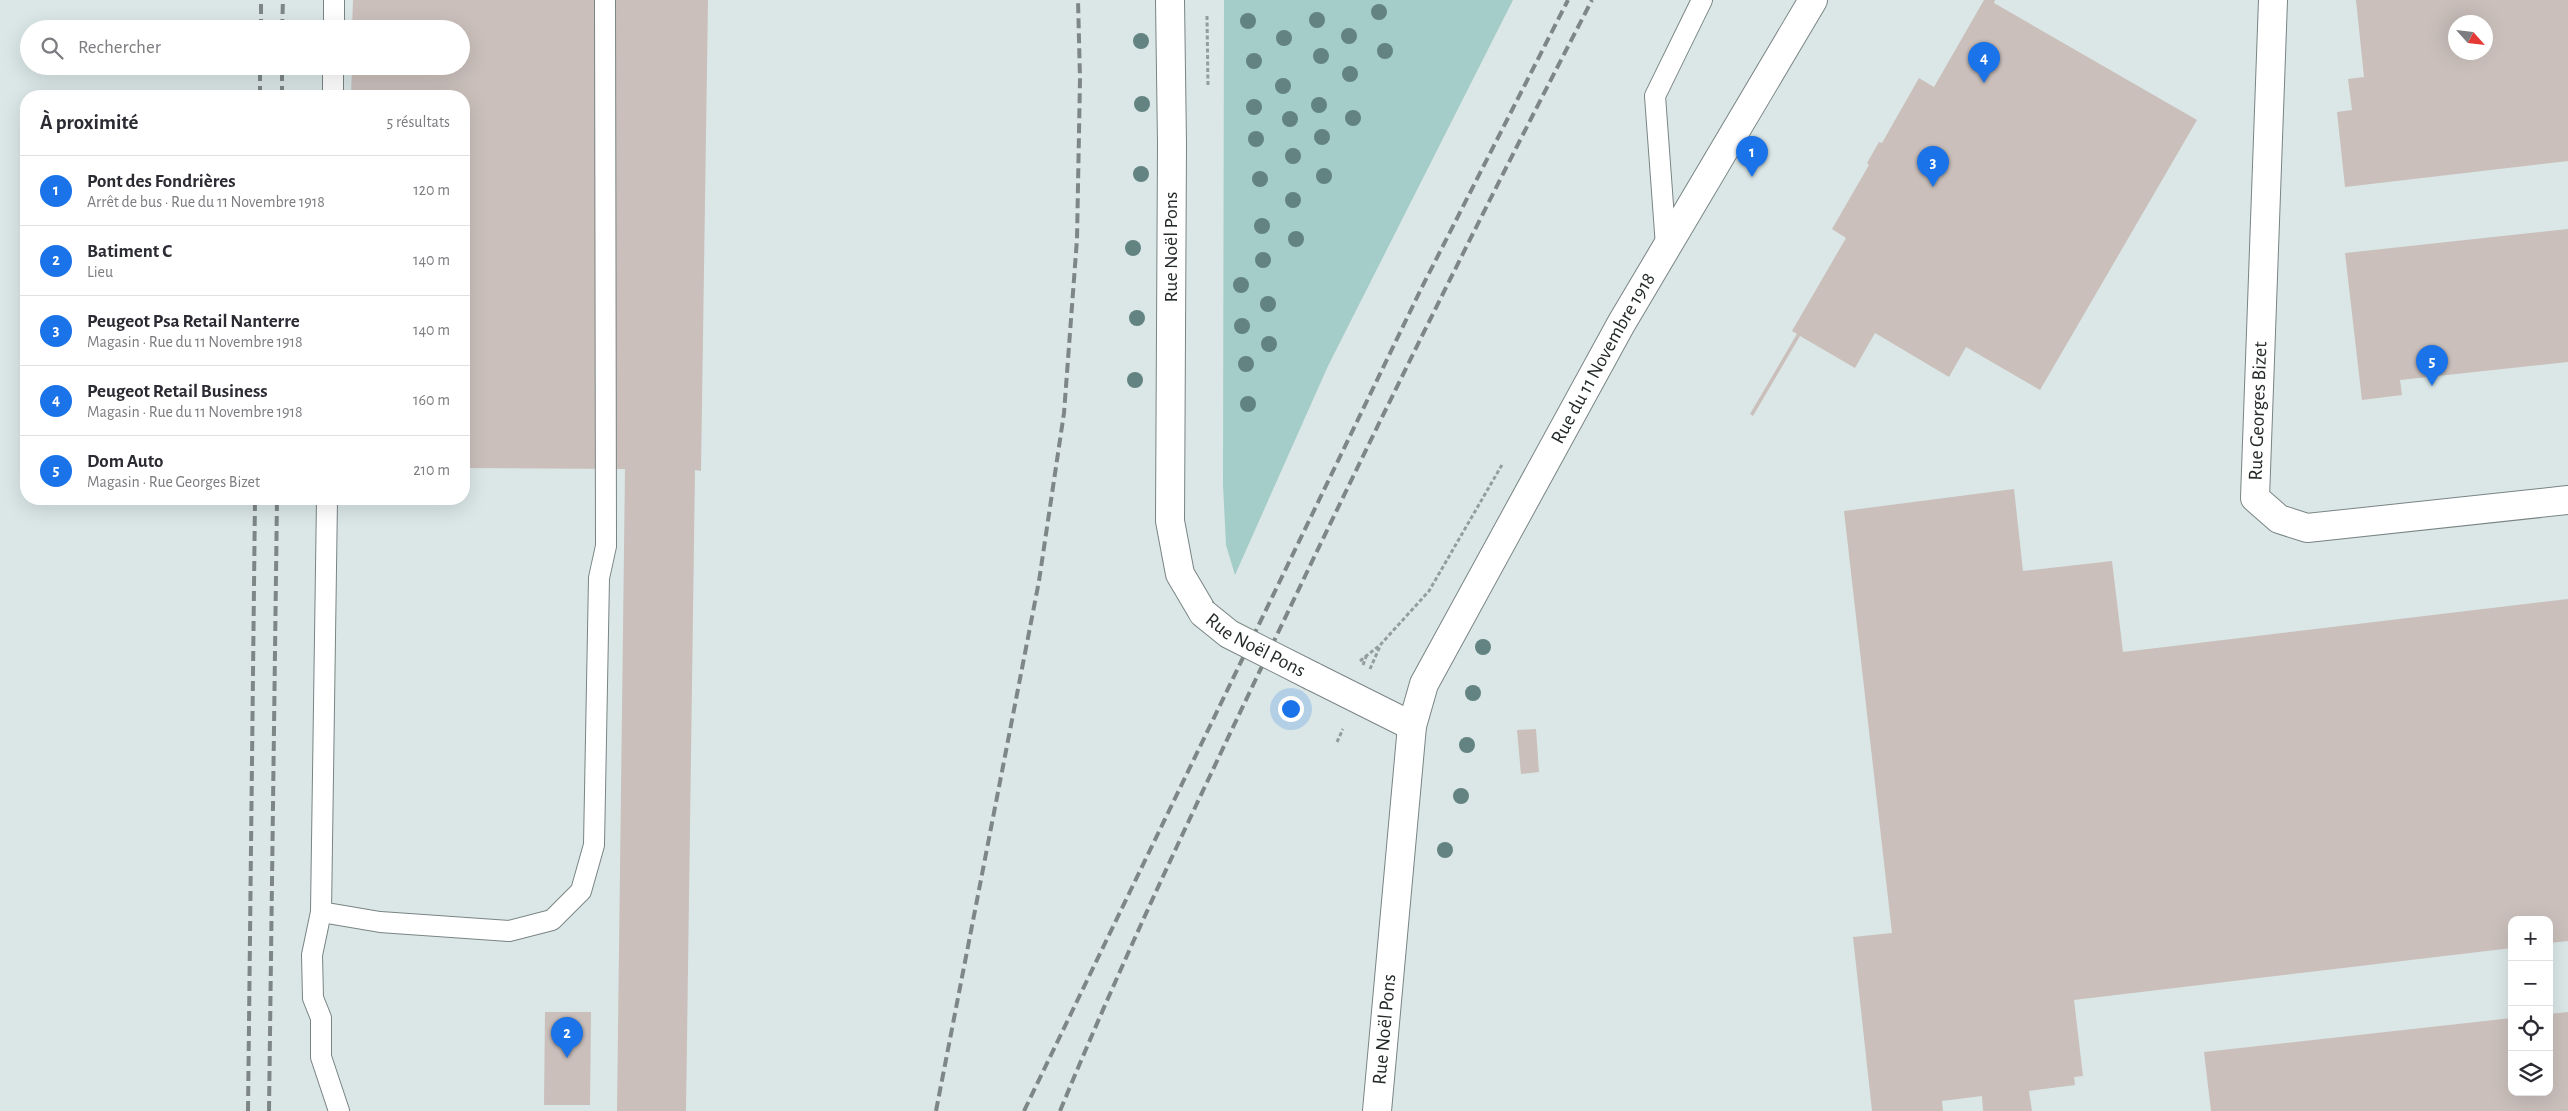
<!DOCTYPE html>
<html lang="fr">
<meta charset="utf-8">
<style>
:root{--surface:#fff;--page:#f2f2f3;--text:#2b2b33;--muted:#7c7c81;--line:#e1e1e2;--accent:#1a73e8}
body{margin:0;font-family:"Alegreya Sans",sans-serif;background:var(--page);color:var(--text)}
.controls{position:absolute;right:15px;bottom:15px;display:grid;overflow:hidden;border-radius:10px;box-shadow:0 5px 20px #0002}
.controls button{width:45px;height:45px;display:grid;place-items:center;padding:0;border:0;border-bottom:1px solid var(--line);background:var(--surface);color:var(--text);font:25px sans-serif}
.compass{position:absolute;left:2448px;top:15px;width:45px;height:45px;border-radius:50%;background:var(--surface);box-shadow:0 5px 20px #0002;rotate:117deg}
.you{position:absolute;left:1290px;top:708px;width:18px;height:18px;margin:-12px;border:4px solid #fff;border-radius:50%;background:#1a73e8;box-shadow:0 0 0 8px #1a73e833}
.badge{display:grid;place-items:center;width:32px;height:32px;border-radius:50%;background:var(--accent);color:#fff;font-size:16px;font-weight:700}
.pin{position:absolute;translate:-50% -41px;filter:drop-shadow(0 1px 2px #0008)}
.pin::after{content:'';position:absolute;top:26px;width:18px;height:15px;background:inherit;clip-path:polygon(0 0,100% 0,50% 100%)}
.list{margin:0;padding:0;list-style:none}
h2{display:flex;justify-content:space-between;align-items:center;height:65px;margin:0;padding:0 20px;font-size:21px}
h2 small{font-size:16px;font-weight:400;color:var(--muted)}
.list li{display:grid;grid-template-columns:32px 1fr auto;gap:15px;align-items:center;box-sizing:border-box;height:70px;padding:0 20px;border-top:1px solid var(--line)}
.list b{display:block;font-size:19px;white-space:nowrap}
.list p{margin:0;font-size:16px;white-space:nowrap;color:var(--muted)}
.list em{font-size:16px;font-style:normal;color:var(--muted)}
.icon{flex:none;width:28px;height:28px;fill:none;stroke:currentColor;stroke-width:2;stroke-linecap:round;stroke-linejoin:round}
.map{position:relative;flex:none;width:2568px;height:1111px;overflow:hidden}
.search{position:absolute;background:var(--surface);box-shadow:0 5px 20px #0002;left:20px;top:20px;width:450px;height:55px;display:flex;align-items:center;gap:12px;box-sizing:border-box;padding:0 18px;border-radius:28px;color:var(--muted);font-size:19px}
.panel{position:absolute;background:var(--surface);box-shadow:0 5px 20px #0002;left:20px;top:90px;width:450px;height:415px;border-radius:20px}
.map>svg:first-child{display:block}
.green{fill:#a4ccc8}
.building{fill:#cabfbb;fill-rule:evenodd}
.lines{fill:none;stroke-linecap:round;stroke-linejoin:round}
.lane-casing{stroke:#798483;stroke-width:22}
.street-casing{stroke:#798483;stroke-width:30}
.secondary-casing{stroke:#798483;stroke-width:30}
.path{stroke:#939d9c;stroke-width:3;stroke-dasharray:4 2.5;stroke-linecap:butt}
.lane{stroke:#fff;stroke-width:20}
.street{stroke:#fff;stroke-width:28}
.secondary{stroke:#fff;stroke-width:28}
.rail{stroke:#7e8786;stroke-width:4;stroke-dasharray:10 5;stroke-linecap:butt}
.street-bridge-casing{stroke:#798483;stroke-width:30;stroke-linecap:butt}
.street-bridge{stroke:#fff;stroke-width:28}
.tree{fill:#628381}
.labels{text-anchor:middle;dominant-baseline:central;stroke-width:4;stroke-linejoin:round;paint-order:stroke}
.street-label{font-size:20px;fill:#242929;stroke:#fff}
</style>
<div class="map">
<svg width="2568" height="1111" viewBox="0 0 2568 1111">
<rect width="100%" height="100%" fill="#dae7e6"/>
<polygon class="green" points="1224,0 1513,0 1328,366 1235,575 1226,545 1223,484"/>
<g class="building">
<polygon points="353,0 708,0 701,471 695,470 686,1111 617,1111 625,469 464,468 464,96 351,96 352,66 461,66 461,29 352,29"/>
<polygon points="1984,0 1995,0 1994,3 2197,120 2040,390 1966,347 1949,377 1875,333 1855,368 1800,336 1753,416 1750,414 1797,334 1792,331 1846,238 1832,229 1869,165 1867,163 1879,142 1882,143 1919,78 1934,87"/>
<path d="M 2356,0 L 2568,0 L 2568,161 L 2345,187 L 2337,112 L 2352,110 L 2348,79 L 2364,77 ZM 2456,22 L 2486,22 L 2486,52 L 2456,52 Z"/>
<polygon points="2568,229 2568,362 2400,380 2402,395 2362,400 2345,253"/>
<polygon points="2014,489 2023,571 2112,561 2123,652 2568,599 2568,941 2549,943 2549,920 2512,920 2512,948 2074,1000 2083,1076 2074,1077 2075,1085 2029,1091 2032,1111 1983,1111 1982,1096 1942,1101 1943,1111 1872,1111 1853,937 1892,933 1844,511"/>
<polygon points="1536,729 1539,772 1521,774 1517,730"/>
<polygon points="545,1012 591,1012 590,1105 544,1105"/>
<polygon points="2568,1012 2568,1111 2211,1111 2204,1052 2512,1018 2512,1092 2549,1092 2549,1014"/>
</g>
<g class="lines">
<g class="lane-casing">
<g id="lane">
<polyline points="334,29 334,0"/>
<polyline points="333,96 333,66"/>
<polyline points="1666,246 1655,96 1702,0"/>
<polyline points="327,499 321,912 312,955 313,998 321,1018 321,1057 339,1111"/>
<polyline points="321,912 380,922 509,931 552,920 581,891 594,845 599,578 606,546 605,0"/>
</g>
</g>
<g class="street-casing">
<g id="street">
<polyline points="1170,0 1172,144 1170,521 1180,574 1203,613"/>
<polyline points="2273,0 2255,498 2279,519 2307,528 2568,500"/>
<polyline points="1312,676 1412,726"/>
</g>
</g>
<g class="secondary-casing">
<g id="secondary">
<path id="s1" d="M 1377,1111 L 1412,726 L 1424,684 L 1621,324 L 1813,0"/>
</g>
</g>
<g class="path">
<polyline points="1207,16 1208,87"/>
<polyline points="1360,661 1380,645"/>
<polyline points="1363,665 1367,654"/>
<polyline points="1370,669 1381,644 1429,591 1503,463"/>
<polyline points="1337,742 1343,729"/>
</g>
<use href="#lane" class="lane"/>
<use href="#street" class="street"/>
<use href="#secondary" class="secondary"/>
<g class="rail">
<polyline points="261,29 261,0"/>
<polyline points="282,29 283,0"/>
<polyline points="260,96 260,66"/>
<polyline points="282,96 282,66"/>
<polyline points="248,1111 255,499"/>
<polyline points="269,1111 277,499"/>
<polyline points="936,1111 1039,581 1064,413 1077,239 1080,79 1078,0"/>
<polyline points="1024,1111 1421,289 1568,0"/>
<path d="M 1060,1111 C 1123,958 1194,809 1265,660 C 1370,439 1479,218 1592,0"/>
</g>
<g class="street-bridge-casing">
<g id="street-bridge">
<path id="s2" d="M 1203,613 L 1229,634 L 1312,676"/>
</g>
</g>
<use href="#street-bridge" class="street-bridge"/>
</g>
<g class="tree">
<circle cx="1379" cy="12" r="8"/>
<circle cx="1317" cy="20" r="8"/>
<circle cx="1248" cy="21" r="8"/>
<circle cx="1349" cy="36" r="8"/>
<circle cx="1284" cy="38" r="8"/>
<circle cx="1141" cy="41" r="8"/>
<circle cx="1385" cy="51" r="8"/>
<circle cx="1321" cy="56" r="8"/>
<circle cx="1254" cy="61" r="8"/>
<circle cx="1350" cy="74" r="8"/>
<circle cx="1283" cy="86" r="8"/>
<circle cx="1142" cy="104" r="8"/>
<circle cx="1319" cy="105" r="8"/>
<circle cx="1254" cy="107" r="8"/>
<circle cx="1353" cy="118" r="8"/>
<circle cx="1290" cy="119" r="8"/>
<circle cx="1322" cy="137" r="8"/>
<circle cx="1256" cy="139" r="8"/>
<circle cx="1293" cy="156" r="8"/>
<circle cx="1141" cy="174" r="8"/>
<circle cx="1324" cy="176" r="8"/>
<circle cx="1260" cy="179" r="8"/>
<circle cx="1293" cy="200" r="8"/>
<circle cx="1262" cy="226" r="8"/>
<circle cx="1296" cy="239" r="8"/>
<circle cx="1133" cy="248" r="8"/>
<circle cx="1263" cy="260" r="8"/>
<circle cx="1241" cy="285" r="8"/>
<circle cx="1268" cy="304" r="8"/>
<circle cx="1137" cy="318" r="8"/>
<circle cx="1242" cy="326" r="8"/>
<circle cx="1269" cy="344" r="8"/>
<circle cx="1246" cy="364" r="8"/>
<circle cx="1135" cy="380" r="8"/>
<circle cx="1248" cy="404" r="8"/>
<circle cx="1483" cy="647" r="8"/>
<circle cx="1473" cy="693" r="8"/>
<circle cx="1467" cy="745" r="8"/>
<circle cx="1461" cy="796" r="8"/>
<circle cx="1445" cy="850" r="8"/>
</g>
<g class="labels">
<g class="street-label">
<text transform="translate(1171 247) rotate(-90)">Rue Noël Pons</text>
<text stroke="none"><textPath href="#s1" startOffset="802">Rue du 11 Novembre 1918</textPath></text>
<text transform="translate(2258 411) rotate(-88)">Rue Georges Bizet</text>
<text stroke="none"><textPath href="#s2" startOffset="62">Rue Noël Pons</textPath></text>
<text stroke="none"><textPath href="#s1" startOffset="82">Rue Noël Pons</textPath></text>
</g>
</g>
</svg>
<div class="controls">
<button>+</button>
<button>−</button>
<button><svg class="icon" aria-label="locate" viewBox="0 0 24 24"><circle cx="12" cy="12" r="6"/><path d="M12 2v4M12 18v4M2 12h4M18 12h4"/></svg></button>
<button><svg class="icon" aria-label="layers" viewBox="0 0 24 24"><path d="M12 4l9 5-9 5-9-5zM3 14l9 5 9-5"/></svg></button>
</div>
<svg class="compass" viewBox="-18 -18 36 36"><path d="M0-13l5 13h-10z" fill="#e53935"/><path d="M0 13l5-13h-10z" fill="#7c7c81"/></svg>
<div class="you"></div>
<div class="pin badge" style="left:1752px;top:177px">1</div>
<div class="pin badge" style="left:567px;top:1058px">2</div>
<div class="pin badge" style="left:1933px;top:187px">3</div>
<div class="pin badge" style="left:1984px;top:83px">4</div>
<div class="pin badge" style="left:2432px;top:386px">5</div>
<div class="search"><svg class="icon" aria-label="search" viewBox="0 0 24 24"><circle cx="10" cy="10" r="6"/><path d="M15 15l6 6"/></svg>Rechercher</div>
<section class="panel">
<h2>À proximité<small>5 résultats</small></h2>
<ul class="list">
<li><span class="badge">1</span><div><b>Pont des Fondrières</b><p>Arrêt de bus · Rue du 11 Novembre 1918</p></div><em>120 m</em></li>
<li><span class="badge">2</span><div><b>Batiment C</b><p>Lieu</p></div><em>140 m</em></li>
<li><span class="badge">3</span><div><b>Peugeot Psa Retail Nanterre</b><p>Magasin · Rue du 11 Novembre 1918</p></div><em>140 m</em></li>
<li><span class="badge">4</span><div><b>Peugeot Retail Business</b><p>Magasin · Rue du 11 Novembre 1918</p></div><em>160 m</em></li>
<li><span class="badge">5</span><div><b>Dom Auto</b><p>Magasin · Rue Georges Bizet</p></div><em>210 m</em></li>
</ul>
</section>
</div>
